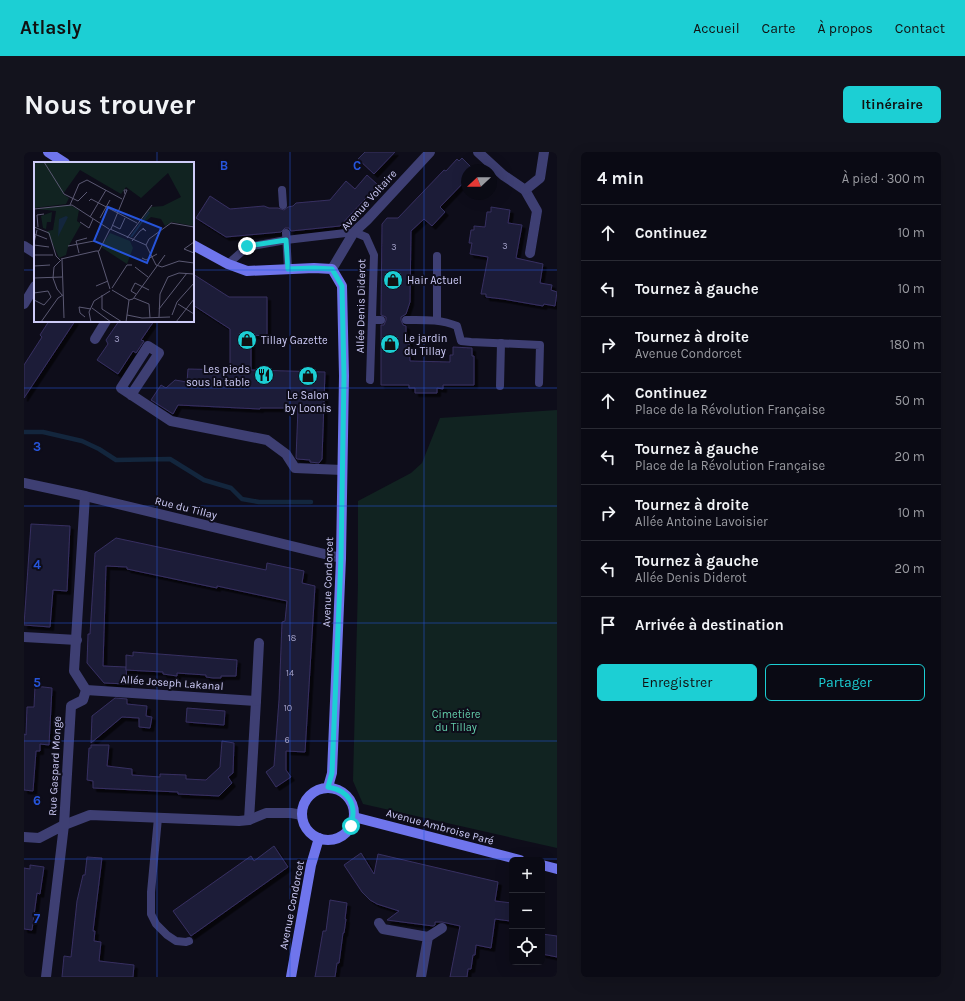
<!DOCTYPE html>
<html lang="fr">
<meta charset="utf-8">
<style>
:root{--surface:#0a0a14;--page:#13131d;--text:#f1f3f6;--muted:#999aa0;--line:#2a2b34;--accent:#1ccfd4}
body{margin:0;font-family:Karla,sans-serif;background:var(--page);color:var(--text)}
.controls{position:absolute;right:12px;bottom:12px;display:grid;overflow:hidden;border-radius:6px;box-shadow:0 4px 16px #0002}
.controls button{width:36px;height:36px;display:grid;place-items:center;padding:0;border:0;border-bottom:1px solid var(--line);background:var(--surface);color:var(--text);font:20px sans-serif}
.compass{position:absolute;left:437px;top:12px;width:36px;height:36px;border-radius:50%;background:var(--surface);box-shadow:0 4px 16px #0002;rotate:248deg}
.stop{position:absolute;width:12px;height:12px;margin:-9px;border:3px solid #1ccfd4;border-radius:50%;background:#fff}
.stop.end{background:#1ccfd4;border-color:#fff;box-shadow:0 1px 4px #0008}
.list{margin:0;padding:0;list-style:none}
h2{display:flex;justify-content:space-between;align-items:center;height:52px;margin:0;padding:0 16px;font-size:17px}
h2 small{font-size:13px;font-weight:400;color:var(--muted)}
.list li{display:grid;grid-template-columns:26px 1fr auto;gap:12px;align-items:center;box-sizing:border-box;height:56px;padding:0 16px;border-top:1px solid var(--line)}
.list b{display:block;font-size:15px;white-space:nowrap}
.list p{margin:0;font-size:13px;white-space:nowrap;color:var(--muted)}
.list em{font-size:13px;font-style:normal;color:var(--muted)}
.actions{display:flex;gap:8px;padding:12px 16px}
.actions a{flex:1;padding:9px 0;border:1px solid var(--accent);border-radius:6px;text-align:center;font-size:14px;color:var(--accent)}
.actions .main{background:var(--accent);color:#111}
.icon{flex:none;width:22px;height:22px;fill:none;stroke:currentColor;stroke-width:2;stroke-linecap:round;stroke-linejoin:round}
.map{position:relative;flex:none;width:533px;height:825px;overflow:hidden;border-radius:6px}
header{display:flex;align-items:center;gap:24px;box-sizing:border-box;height:56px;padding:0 20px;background:var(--accent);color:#111}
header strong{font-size:19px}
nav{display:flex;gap:22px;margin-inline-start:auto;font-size:14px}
.intro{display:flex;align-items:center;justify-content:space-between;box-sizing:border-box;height:96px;padding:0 24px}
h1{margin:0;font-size:28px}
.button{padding:10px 18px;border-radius:6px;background:var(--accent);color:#111;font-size:14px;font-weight:700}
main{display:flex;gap:24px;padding:0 24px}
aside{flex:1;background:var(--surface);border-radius:6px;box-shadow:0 4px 16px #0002}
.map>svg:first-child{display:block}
.green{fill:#112321}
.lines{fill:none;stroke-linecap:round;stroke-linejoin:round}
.stream{stroke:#13263d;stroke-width:4.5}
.building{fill:#1f1b38;stroke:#363061;filter:url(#shadow)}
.lane{stroke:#3e3f73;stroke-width:8}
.street{stroke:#3e3f73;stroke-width:10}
.secondary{stroke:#6f75ec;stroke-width:10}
.route{stroke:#1ccfd4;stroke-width:5}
.grid{fill:none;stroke:#2654da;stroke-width:1;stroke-opacity:0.55}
.labels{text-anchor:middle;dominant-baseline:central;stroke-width:4;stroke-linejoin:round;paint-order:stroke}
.number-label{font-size:9px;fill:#a2a0c8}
.street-label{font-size:11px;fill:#ceccf8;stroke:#0e0d1a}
.poi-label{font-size:11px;fill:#ceccf8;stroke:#0e0d1a;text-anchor:start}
.park-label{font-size:11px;fill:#63cdab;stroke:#0e0d1a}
.inset-river{fill:none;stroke:#13263d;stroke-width:2}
.inset-road{fill:none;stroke:#5b5973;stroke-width:1}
.view{fill:#2654da;fill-opacity:0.15;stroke:#2654da;stroke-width:2}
.inset-edge{fill:none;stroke:#ceccf8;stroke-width:2}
.grid-label{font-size:13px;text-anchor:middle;font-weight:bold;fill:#2654da;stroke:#0e0d1a;stroke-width:4;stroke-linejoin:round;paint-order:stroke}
</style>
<header>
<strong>Atlasly</strong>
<nav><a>Accueil</a><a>Carte</a><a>À propos</a><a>Contact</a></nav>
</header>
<div class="intro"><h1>Nous trouver</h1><a class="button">Itinéraire</a></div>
<main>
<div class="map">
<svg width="533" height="825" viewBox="0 0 533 825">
<defs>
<filter id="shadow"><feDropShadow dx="3.5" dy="3.5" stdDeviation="0" flood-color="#0009"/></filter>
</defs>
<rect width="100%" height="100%" fill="#0e0d1a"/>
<polygon class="green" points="533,258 533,696 339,652 329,629 334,432 334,349 387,321 398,311 416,266"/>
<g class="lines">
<polyline class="stream" points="0,280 19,280 58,289 75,297 92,308 146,307 180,328 207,336 218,347 235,350 287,350"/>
</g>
<g class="building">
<polygon points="341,0 371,0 350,22 334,7"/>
<polygon points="438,6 450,18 443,18 443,27 416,55 421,60 408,74 400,67 387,79 386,150 382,162 377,165 377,168 379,173 382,174 382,183 385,188 386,209 426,210 426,203 429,203 429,195 448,196 448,204 450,204 450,233 419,233 419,237 413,236 413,241 391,241 391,236 385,236 385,233 357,233 357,173 360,173 362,168 362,165 357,163 358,72 363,66 374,66 420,18 422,19 433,7 435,9"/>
<polygon points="343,23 354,33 316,74 267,79 265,76 261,76 257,80 202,85 172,66 186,44 206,57 240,54 245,56 254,56 260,58 264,55 269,54 272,51 306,48 322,29 331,37"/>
<polygon points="467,55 486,58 484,71 498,73 492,106 519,112 516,131 528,133 527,138 533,140 531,154 520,152 519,154 479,147 462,145 462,142 457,142 464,105 446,102 448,91 445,91 447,78 450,78 450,74 461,75 463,60 467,60"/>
<polygon points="169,122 205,145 243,145 243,184 227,183 227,218 301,220 298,307 295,311 286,310 286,308 273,307 272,306 274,256 236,256 236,257 154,253 149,262 127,248 137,233 142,236 151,228 163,230 164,217 206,218 206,177 169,153"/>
<polygon points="25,169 51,169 0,246 0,213 18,185 16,183"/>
<polygon points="95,169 130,169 117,188 120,189 112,201 109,199 94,222 73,208 84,192 82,188"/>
<polygon points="7,372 46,374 43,439 29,438 26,475 0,473"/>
<polygon points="92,386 242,418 243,411 280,419 278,431 291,434 281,600 262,599 262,618 267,625 252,635 242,620 250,614 255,548 258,470 261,469 263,449 193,434 193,436 103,417 103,415 82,414 79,514 102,515 103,532 80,531 63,511 64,482 66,482 71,401"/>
<polygon points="109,500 213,508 212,524 197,524 197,526 189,526 182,525 182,523 153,521 153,524 139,522 139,520 102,518 102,503 109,504"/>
<polygon points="11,534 28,536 25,593 16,592 16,599 12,599 9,639 0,638 0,582 2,583 3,555 10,555"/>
<polygon points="91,546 103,547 103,552 123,554 122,564 128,565 126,576 115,575 115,566 98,565 67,591 68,564"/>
<polygon points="163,556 201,559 200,573 162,570"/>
<polygon points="198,589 210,591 209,621 204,625 208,631 195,644 154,642 154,640 69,636 69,629 63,628 65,596 67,596 67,593 85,593 83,614 108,617 108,623 136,625 136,622 162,623 162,627 182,628 196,615"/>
<polygon points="250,694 264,715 167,784 149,759 227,704 230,709"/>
<polygon points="337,701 350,722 354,702 474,730 471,749 488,751 486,769 471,767 467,796 452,793 451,803 449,803 447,817 444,817 443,825 426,825 436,774 418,770 411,770 411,773 409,774 363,768 375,759 353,752 346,748 338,740 320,713"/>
<polygon points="63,705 78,706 69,779 71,779 70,789 77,790 75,809 110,813 109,825 38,825 40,804 47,805 53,749 59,723 61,723"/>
<polygon points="6,713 20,715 16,742 13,741 8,778 0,777 0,716 6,717"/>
<polygon points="306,748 323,751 321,767 322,767 320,781 319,781 315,811 313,811 311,825 291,825 299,779 302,779"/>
<polygon points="518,782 533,784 533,805 518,802"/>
</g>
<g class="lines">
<g class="lane">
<polyline points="258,38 259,53"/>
<polyline points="262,81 264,117"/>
<polyline points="204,112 223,95 262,88 330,80 342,85 350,103 346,228"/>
<polyline points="348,168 357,168"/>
<path d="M 382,168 C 400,168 416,167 433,174 L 437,189 L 447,190 L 516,193 L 515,231"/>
<polyline points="413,168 413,104"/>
<polyline points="476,234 477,191"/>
<polyline points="134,666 127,740 127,762 132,772 143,783 152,789 162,790 165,789"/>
</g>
<g class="street">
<polyline points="454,0 479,23 501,38 513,59 506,101"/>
<polyline points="501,38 516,26 520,0"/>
<polyline points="0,94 11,101"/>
<polyline points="308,117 330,80 343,68 406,0"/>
<polyline points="0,152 11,134"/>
<polyline points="71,187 82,169"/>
<polyline points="107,243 135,201 124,194 97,236 147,269 243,288 262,302 271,316 318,318"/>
<polyline points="0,331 61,344 317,406"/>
<polyline points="0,485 53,488"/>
<polyline points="62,538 232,549 225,668"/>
<polyline points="232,549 235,491"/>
<polyline points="0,685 15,686 40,673 66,663 215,669 225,668 242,661 267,661 278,663"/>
<polyline points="355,771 359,777 404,785 397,825"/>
<polyline points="404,785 418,776"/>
<polyline points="22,825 40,673 47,554 59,548 62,538 50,519 61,344"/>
</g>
<g class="secondary">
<polyline points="24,0 41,11"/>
<polyline points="169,93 204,112 223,119 290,116 308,117 318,134 320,224 317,406 308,621 304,635"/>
<circle cx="304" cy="662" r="26"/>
<polyline points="330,665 496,708"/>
<polyline points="518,713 533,717"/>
<polyline points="267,825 287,713 295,686"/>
</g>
</g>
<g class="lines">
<path class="route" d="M 223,94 L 262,88 L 264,117 L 290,116 L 308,117 L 318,134 L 320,224 L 317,406 L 308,621 L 304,635 C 326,639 333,653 327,674"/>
</g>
<path class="grid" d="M 133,0 L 133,11M 266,0 L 266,825M 400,0 L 400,825M 0,118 L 11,118M 169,118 L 533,118M 133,169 L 133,825M 0,236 L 533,236M 0,354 L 533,354M 0,471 L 533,471M 0,589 L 533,589M 0,707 L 533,707"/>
<defs>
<g id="shop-disc" transform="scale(1)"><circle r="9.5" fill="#1ccfd4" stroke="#0e0d1a"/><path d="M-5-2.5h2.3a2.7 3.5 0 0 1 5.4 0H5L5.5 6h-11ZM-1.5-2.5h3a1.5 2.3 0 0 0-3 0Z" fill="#111"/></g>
<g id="restaurant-disc" transform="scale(1)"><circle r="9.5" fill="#1ccfd4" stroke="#0e0d1a"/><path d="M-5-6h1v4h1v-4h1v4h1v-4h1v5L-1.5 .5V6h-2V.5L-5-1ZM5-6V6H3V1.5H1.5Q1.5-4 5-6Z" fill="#111"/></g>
</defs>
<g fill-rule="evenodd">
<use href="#shop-disc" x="369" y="128"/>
<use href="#shop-disc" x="223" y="188"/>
<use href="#shop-disc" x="366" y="192"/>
<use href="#restaurant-disc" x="240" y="223"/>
<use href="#shop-disc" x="284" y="224"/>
</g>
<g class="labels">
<g class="number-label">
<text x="481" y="94">3</text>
<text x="370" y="95">3</text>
<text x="93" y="187">3</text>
<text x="268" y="486">18</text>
<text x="266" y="521">14</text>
<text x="264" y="556">10</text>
<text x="263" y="588">6</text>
</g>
<g class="street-label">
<text transform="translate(345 48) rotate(-48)">Avenue Voltaire</text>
<text transform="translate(337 154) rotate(-89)">Allée Denis Diderot</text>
<text transform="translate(162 356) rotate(14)">Rue du Tillay</text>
<text transform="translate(304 430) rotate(-88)">Avenue Condorcet</text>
<text transform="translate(148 531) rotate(4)">Allée Joseph Lakanal</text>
<text transform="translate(31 614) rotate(-87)">Rue Gaspard Monge</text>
<text transform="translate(416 675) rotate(15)">Avenue Ambroise Paré</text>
<text transform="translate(268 753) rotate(-79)">Avenue Condorcet</text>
</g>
<g class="poi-label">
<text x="383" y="128">Hair Actuel</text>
<text x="380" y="186">Le jardin<tspan x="380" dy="13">du Tillay</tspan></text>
<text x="237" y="188">Tillay Gazette</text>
<text x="226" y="217" text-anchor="end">Les pieds<tspan x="226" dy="13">sous la table</tspan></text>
<text x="284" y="243" text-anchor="middle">Le Salon<tspan x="284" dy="13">by Loonis</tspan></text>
</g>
<g class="park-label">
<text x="432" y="562">Cimetière<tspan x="432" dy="13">du Tillay</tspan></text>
</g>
</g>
<g transform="translate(10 10)">
<rect width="160" height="160" fill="#0e0d1a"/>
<path d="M 0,0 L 160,0 L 160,64 L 138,60 L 131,64 L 127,57 L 117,55 L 111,60 L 108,56 L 117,45 L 129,44 L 147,35 L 134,11 L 107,36 L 92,25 L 87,32 L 46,8 L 29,32 L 35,36 L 32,42 L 0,46 ZM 36,43 L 45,48 L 43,59 L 47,62 L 34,85 L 32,93 L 25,96 L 13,69 L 19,68 L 22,49 L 3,47 ZM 18,50 L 17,60 L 13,60 L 12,67 L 9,66 L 7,54 ZM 76,71 L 96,79 L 99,86 L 93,102 L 67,85 Z" fill="#112321"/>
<path d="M 32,54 L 34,55 L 24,75 L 25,57 Z" fill="#13263d"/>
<path class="inset-river" d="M 97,75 L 115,50"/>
<path class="inset-road" d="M 10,0 L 30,32 L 44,39 L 53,30M 55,39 L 57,37 L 103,61M 36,43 L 45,22 L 53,18 L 88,37M 0,47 L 38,43 L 75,67M 56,55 L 72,28M 66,56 L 76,38M 46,60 L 55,66 L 59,57M 78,63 L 86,67 L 91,56M 0,65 L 15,71 L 22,94 L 27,99M 4,65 L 3,53 L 10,52M 77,67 L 93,28 L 90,28 L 91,32M 0,72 L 13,77M 93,76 L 118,43M 98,79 L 106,69 L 109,67 L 109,66 L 112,69 L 109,67M 160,80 L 150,87 L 160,91M 0,81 L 3,68M 0,83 L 15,85M 112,83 L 115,77 L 137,61 L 160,65M 112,83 L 122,103M 34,84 L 60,79M 62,89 L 65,89 L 76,67 L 112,83M 64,89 L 76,127M 45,91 L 42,79 L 53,76M 0,93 L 19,93M 108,96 L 112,98 L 123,92M 27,97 L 62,89M 28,97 L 30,156M 26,99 L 20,105 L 19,116 L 23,127 L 28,133M 122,103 L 128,105 L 145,99 L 160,101M 0,104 L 16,103M 101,105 L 114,115M 0,116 L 28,115M 62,124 L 74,119M 78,126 L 93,103 L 98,103M 78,128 L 95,138M 0,131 L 14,129 L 17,135 L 10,143 L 0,138M 102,132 L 97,129 L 101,121 L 115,128M 68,133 L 68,147 L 88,160M 100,136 L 115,142 L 116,156M 144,142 L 160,152M 58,146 L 77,160M 125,147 L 153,111M 93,153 L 108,156 L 136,155M 138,153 L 143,140 L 160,121M 51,155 L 46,151 L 45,145 L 57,147M 125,155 L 126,132 L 134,115 L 145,111 L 160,112M 7,160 L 24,136 L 29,133M 57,160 L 55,150 L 60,139 L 76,129M 92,160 L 95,138 L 99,137 L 131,93M 142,160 L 160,137"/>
<path class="view" d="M 74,45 L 127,66 L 113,101 L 60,79 Z"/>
<rect width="160" height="160" class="inset-edge"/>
</g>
<g class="grid-label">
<text x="200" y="18">B</text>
<text x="333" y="18">C</text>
<text x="13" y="299">3</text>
<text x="13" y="417">4</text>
<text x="13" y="535">5</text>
<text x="13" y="653">6</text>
<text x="13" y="771">7</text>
</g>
</svg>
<div class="controls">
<button>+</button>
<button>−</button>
<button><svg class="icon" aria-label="locate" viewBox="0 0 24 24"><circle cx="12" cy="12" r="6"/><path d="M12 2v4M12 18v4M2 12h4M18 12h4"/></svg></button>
</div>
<svg class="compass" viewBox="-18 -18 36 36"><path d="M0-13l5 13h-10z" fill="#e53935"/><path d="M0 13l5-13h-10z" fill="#999aa0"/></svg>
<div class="stop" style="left:327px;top:674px"></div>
<div class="stop end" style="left:223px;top:94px"></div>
</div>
<aside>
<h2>4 min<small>À pied · 300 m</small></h2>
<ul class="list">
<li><svg class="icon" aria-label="ahead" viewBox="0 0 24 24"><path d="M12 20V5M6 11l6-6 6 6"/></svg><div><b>Continuez</b></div><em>10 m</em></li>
<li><svg class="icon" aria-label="left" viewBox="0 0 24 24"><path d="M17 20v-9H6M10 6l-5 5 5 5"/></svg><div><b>Tournez à gauche</b></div><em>10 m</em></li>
<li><svg class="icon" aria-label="right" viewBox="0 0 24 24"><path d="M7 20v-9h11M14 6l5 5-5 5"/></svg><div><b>Tournez à droite</b><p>Avenue Condorcet</p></div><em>180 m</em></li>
<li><svg class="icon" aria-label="ahead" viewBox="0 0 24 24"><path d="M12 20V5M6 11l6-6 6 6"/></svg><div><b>Continuez</b><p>Place de la Révolution Française</p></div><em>50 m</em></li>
<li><svg class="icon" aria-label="left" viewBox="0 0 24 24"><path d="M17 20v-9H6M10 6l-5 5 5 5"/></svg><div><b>Tournez à gauche</b><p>Place de la Révolution Française</p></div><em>20 m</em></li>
<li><svg class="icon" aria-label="right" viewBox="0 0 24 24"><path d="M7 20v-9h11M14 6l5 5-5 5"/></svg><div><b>Tournez à droite</b><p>Allée Antoine Lavoisier</p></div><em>10 m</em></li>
<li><svg class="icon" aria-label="left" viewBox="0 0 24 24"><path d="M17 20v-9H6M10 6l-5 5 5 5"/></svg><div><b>Tournez à gauche</b><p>Allée Denis Diderot</p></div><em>20 m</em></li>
<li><svg class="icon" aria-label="arrive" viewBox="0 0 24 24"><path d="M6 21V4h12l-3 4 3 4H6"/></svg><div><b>Arrivée à destination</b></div></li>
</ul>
<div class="actions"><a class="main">Enregistrer</a><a>Partager</a></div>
</aside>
</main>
